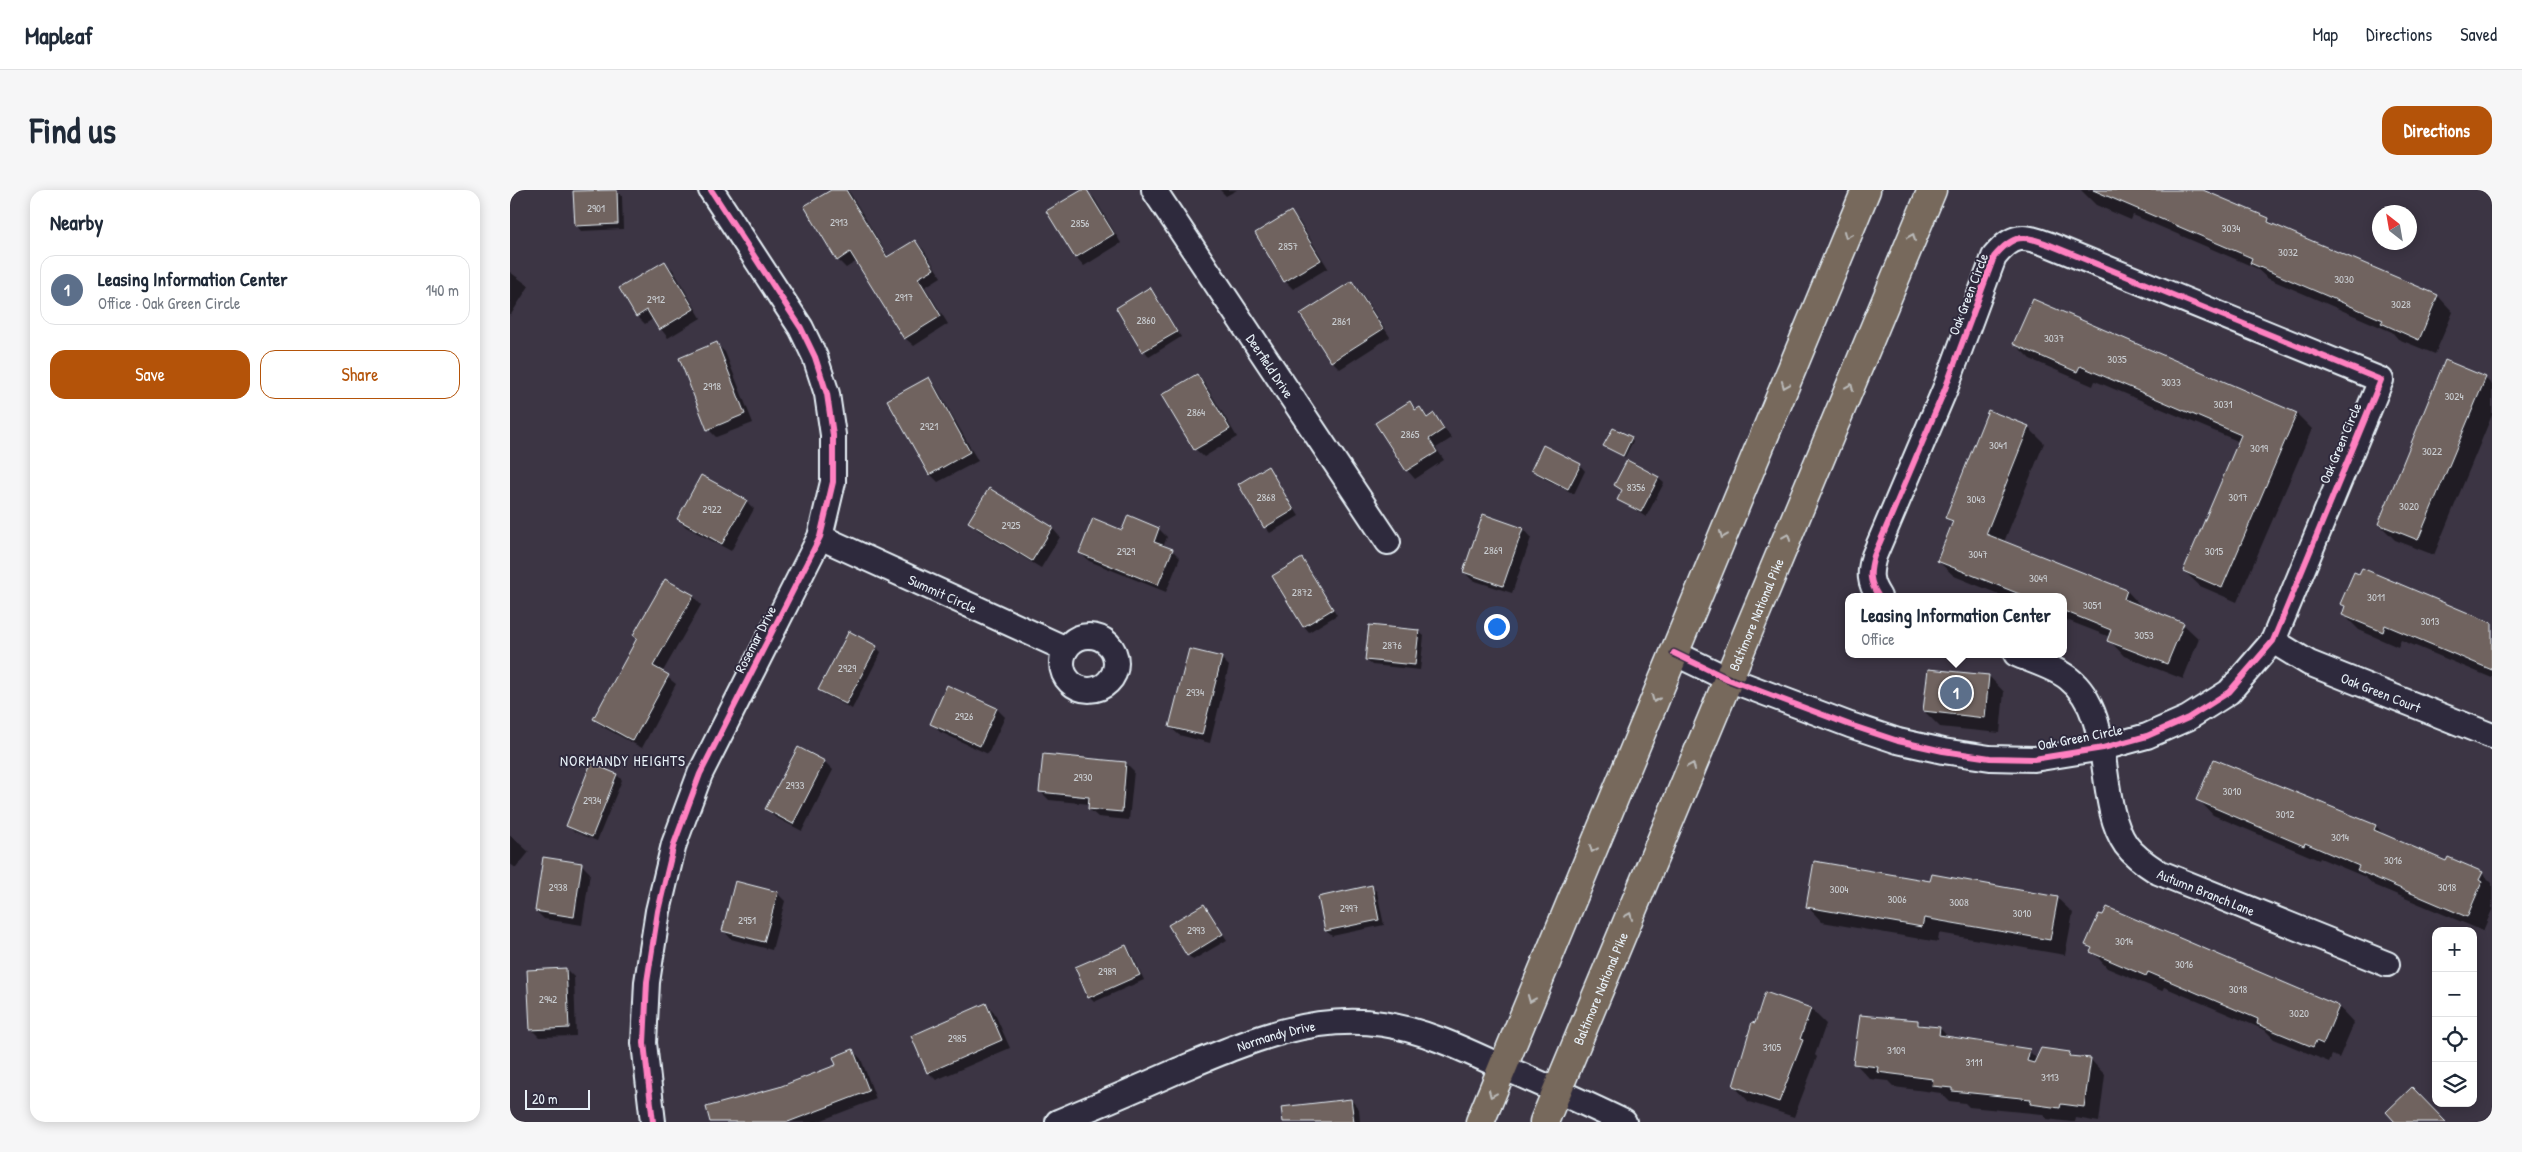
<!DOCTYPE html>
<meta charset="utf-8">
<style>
:root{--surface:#fff;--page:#f6f6f7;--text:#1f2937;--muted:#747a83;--line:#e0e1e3;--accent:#b45309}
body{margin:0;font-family:"Patrick Hand",sans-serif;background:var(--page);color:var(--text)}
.controls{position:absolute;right:15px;bottom:15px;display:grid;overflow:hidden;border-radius:10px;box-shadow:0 2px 12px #0003}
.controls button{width:45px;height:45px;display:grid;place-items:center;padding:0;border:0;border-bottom:1px solid var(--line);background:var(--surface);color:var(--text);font:25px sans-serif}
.compass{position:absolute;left:1862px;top:15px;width:45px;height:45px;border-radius:50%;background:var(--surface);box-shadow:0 2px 12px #0003;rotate:329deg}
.scale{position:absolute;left:15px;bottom:12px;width:65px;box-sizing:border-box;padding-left:5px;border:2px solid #e8f1f8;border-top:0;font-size:14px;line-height:18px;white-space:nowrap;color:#e8f1f8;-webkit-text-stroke:4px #2f2a3d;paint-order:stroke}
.you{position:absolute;left:986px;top:436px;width:18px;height:18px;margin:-12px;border:4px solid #fff;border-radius:50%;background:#1a73e8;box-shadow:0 0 0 8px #1a73e833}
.badge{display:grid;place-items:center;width:32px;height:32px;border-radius:50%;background:var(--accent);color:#fff;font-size:16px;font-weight:700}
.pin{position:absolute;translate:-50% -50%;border:2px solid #fff;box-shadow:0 1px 5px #0006}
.popup{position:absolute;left:1335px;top:403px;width:222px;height:65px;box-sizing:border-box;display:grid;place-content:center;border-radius:10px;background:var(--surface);filter:drop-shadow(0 1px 4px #0005);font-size:16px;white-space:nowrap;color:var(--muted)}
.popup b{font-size:19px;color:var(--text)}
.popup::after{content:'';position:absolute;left:50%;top:100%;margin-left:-10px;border:10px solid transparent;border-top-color:var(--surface)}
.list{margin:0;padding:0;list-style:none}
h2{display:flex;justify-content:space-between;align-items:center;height:65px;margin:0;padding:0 20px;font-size:21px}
h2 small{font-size:16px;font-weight:400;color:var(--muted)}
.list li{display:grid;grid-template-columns:32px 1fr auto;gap:15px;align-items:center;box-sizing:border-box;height:70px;margin:0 10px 10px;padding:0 10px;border:1px solid var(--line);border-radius:15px}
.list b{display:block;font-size:19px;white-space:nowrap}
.list p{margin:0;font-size:16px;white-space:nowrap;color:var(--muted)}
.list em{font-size:16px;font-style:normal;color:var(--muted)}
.actions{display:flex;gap:10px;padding:15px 20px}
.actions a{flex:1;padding:11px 0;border:1px solid var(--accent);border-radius:15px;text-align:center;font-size:18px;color:var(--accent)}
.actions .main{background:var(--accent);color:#fff}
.icon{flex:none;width:28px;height:28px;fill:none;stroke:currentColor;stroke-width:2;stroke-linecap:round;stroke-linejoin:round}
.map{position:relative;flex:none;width:1982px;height:932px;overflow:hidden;border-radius:15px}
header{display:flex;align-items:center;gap:30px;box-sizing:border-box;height:70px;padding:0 25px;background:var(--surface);border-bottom:1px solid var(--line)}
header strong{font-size:24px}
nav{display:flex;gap:28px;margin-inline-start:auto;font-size:18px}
.intro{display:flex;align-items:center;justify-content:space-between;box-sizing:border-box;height:120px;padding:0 30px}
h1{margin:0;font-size:35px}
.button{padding:12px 22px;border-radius:15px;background:var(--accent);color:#fff;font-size:18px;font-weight:700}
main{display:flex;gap:30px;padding:0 30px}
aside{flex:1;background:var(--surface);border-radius:15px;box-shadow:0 2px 12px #0003}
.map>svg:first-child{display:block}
.shadow{fill:#0007}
.building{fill:#70635f;stroke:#e8f1f8}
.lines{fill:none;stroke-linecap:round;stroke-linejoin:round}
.street-casing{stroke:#e8f1f8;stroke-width:28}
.primary-casing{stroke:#e8f1f8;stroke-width:31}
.street{stroke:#2f2a3d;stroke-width:24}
.primary{stroke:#77695c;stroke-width:28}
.cycleway-casing{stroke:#2f2a3d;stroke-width:9}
.cycleway{stroke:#ff80c0;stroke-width:6}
.oneway{stroke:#bbbbba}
.labels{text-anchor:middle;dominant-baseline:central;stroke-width:4;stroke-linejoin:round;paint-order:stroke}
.number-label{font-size:11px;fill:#caced2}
.street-label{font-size:14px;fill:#e8f1f8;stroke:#2f2a3d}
.neighbourhood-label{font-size:15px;letter-spacing:1px;fill:#e8f1f8;stroke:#2f2a3d}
</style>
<header>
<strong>Mapleaf</strong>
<nav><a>Map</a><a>Directions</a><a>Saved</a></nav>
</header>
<div class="intro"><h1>Find us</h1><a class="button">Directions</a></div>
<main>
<aside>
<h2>Nearby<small></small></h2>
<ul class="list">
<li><span class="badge" style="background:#5c6f8a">1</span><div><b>Leasing Information Center</b><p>Office · Oak Green Circle</p></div><em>140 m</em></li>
</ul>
<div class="actions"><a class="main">Save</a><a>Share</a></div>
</aside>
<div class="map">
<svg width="1982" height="932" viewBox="0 0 1982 932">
<rect width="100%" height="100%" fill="#3c3544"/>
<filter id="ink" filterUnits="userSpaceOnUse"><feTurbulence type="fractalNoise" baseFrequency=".02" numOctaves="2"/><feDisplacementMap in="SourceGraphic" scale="10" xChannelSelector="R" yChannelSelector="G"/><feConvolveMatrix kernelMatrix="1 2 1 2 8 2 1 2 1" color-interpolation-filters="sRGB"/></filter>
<g filter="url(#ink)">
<g class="shadow">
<polygon points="323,0 337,0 340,3 379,68 405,51 413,59 431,87 415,97 438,134 404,156 395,148 347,71 336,78 328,70"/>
<polygon points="574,0 584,8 611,53 574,76 566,67"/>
<polygon points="710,0 727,0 716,6"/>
<polygon points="1571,0 1690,0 1758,29 1766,37 1928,106 1943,122 1925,164 1888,149 1882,142 1757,88 1746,78 1623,25 1621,30 1586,15"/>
<polygon points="106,1 112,6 113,39 71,41 66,35"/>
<polygon points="781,23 789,31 818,78 783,99 775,91"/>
<polygon points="154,72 163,80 191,128 158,148 143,129 135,134 127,126"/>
<polygon points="0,82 19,96 0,126"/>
<polygon points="842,92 850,101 880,147 830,179 822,171"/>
<polygon points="640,99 671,147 639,167 607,118"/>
<polygon points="206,154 215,162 243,233 206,247 198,239"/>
<polygon points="1505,154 1787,224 1802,239 1727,412 1690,396 1674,381 1730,252 1585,191 1583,196 1520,169"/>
<polygon points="687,185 695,194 727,247 694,267 685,259 653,206"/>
<polygon points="1975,188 1982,195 1982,225 1924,365 1885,350 1869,334"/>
<polygon points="418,189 426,197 468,271 428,292 420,284 379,211"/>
<polygon points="899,213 907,220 910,219 919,228 924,225 942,248 926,258 934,270 905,289 897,280 867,233"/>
<polygon points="1518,237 1534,253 1494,352 1617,401 1632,417 1673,434 1689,449 1673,489 1614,466 1599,450 1600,447 1554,429 1554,407 1496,407 1444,386 1428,371 1443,334 1436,328"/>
<polygon points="1121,248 1123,251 1115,267 1095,256"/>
<polygon points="1070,275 1075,281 1064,304 1028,285 1022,280"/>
<polygon points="758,278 789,326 760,343 755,337"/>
<polygon points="1148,288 1154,293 1136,327 1108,309 1113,301 1105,295"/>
<polygon points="480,300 542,338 550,347 531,378 468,340 460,331"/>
<polygon points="236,311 244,319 221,361 176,337 168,329"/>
<polygon points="974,326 1013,339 1021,348 1002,403 962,390 954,382"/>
<polygon points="649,339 657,347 653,357 662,360 670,368 656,402 579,371 570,363 613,341"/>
<polygon points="792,369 827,425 799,442 794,436"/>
<polygon points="183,406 191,415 152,483 166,494 132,558 93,537 85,529"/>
<polygon points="1831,413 1982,435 1982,488 1891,450 1888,457 1849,440 1833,424 1836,418"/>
<polygon points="908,441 914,446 910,480 862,475 856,470"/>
<polygon points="366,457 371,462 342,519 315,505 310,500"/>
<polygon points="711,468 719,476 700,553 669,545 660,537"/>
<polygon points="1479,486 1494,502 1490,543 1430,537 1414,521"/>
<polygon points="438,497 487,519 495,527 478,564 430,542 422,533"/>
<polygon points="288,559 315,572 323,580 292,641 265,627 257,619"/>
<polygon points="1705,570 1866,636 1876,647 1936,673 1972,683 1982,693 1982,720 1973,741 1864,695 1855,687 1810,668 1809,670 1703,625 1688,609"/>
<polygon points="616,573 624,581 619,630 588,627 579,619 580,614 539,610 531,602"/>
<polygon points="107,585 112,590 87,651 63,641 58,636"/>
<polygon points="0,645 19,662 6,678 0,674"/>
<polygon points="71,674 80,683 72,735 34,729 26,721"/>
<polygon points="1421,693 1547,708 1563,723 1555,765 1429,743 1428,752 1312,732 1297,716"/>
<polygon points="862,697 867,702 874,735 822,746 816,741"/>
<polygon points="267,703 275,711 262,760 221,749 213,740"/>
<polygon points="694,715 717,750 683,770 678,765"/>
<polygon points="1598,719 1829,817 1844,833 1829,868 1822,865 1819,872 1764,849 1755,840 1654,797 1652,801 1597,778 1577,755"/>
<polygon points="616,756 621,762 634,790 584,812 579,807"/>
<polygon points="56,779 64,787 66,846 29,847 21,839"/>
<polygon points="476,814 484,822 500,858 426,890 418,882"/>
<polygon points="1301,819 1316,834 1305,865 1307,867 1284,927 1239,912 1224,896"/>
<polygon points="1408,832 1413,836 1430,838 1439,848 1519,861 1527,869 1559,863 1563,867 1580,869 1595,885 1589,932 1566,928 1565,932 1561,932 1537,929 1532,924 1459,917 1455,913 1439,911 1431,903 1384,897 1378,891 1360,889 1345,873"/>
<polygon points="343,861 351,869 366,909 307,932 202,932 252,903 328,876"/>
<polygon points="841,910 849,919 850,932 774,932"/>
</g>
<g class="building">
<polygon points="107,0 108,34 65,36 63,1"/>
<polygon points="321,0 336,0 377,67 405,50 424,79 408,88 431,126 394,149 340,62 327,71 294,16"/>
<polygon points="572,0 577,0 604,44 565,68 536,21"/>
<polygon points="1583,0 1693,0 1759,28 1758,32 1928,105 1909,150 1871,133 1873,130 1740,73 1742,68"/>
<polygon points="781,21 811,70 774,92 745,43"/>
<polygon points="155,71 184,119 149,140 137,120 126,127 109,98"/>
<polygon points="842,91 873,139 821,172 790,124"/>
<polygon points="640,97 667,142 632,162 606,118"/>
<polygon points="1523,109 1787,223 1712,398 1673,381 1731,245 1570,176 1567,182 1503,154"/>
<polygon points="207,152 235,224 197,240 169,168"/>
<polygon points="1935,170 1976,187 1908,350 1868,334"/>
<polygon points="687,184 720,239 684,260 651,205"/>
<polygon points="419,187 460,262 419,285 377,210"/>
<polygon points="900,211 905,220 910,217 917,228 924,223 934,239 919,249 927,262 896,281 865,233"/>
<polygon points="1478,220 1519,236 1476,344 1617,400 1614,409 1674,433 1657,474 1597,451 1601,440 1554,421 1554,407 1517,407 1427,371 1443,331 1435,328"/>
<polygon points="1103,238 1122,247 1113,266 1093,256"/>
<polygon points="1033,255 1071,274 1058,299 1021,280"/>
<polygon points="1117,270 1149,287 1131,322 1107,310 1112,300 1104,295"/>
<polygon points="758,276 784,320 754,338 728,294"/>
<polygon points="191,285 237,310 212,354 167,329"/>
<polygon points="479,298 543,337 522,371 458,332"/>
<polygon points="973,324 1013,338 993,396 953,382"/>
<polygon points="618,325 649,338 644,352 663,359 648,395 569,363 583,328 612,340"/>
<polygon points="792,368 823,419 793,437 762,386"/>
<polygon points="1852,378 1982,433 1982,480 1875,435 1873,442 1832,425 1835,416 1830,414 1844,382 1849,384"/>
<polygon points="155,389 184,405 143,476 159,485 123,551 83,529 127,448 123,445"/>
<polygon points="859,435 909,440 905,475 855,470"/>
<polygon points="339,441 367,456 336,514 308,500"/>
<polygon points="679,459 712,467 692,545 659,537"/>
<polygon points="1418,479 1479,485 1475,528 1413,521"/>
<polygon points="437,495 487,518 470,556 420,534"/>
<polygon points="288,557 315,571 283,634 255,619"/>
<polygon points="533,564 616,572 612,622 578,619 579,607 529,602"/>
<polygon points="1704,569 1866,635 1864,640 1936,671 1938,667 1973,682 1969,690 1972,692 1957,727 1847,680 1849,676 1795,653 1794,656 1686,610"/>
<polygon points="81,573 107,584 82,647 56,636"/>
<polygon points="33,667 72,673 64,727 25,721"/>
<polygon points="1304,671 1420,691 1422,684 1548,707 1540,750 1414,728 1412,737 1296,717"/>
<polygon points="225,691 268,702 254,752 212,741"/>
<polygon points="862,695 869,730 815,741 808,707"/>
<polygon points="694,714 713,744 677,766 658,735"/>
<polygon points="1597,717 1829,816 1813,854 1806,851 1803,857 1747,834 1748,829 1638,782 1636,786 1580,762 1582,758 1575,755 1589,724 1593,725"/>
<polygon points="616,755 630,785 578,808 565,777"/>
<polygon points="56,778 59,838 20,840 17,780"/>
<polygon points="1255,802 1301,818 1290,849 1293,850 1269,912 1223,896 1242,832 1245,833"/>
<polygon points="476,813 492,850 417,883 401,846"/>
<polygon points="1350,825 1408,830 1408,835 1430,837 1429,845 1520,859 1517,871 1524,873 1531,858 1560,862 1559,866 1581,868 1574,917 1551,914 1550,918 1520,914 1521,909 1442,901 1442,898 1422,896 1423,889 1367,882 1368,877 1343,874"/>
<polygon points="343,859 359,901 278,932 200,932 196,917 269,897 326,875 323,867"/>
<polygon points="1902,897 1936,932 1885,932 1876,922"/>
<polygon points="841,909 844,932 773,932 771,917"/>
</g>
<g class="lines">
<g class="street-casing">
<g id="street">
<path id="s1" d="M 644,0 L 878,352"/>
<path id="s2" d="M 310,347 L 556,459"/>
<circle cx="579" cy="473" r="27"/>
<path id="s3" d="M 1763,451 L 1799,473 L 1982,546"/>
<path d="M 1164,463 L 1218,489 L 1340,535 L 1388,551 L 1433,561 L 1480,568 L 1524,569 L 1593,558 L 1637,546 L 1678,528 L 1719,502 L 1763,451 L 1871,190 L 1540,55 C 1513,45 1504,43 1484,67 L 1435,199 L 1364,366 C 1359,383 1359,392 1369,407"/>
<path id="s4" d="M 1506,464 C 1522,471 1544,477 1558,488 C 1606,525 1585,610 1616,655 C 1624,666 1637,675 1648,682 L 1877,774"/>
<polyline points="143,932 134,853 137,792 148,721 164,654 190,584 310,347 323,292 323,245 317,204 305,167 291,138 201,0"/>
<path id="s5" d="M 548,932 C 588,915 629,898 669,880 C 734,853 801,823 873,834 C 913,840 953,859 990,876 C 1032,894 1073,912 1114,932"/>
</g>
</g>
<g class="primary-casing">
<g id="primary">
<polyline points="970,932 1356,0"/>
<path id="s6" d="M 1034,932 L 1422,0"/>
</g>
</g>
<use href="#street" class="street"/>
<use href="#primary" class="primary"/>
<g class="cycleway-casing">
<g id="cycleway">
<path d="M 1164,463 L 1218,489 L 1340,535 L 1388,551 L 1433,561 L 1480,568 L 1524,569 L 1593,558 L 1637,546 L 1678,528 L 1719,502 L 1763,451 L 1871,190 L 1540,55 C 1513,45 1504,43 1484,67 L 1435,199 L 1364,366 C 1359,383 1359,392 1369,407"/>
<polyline points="143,932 134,853 137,792 148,721 164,654 190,584 310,347 323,292 323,245 317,204 305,167 291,138 201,0"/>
</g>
</g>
<use href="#cycleway" class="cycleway"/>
</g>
<defs><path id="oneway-chevron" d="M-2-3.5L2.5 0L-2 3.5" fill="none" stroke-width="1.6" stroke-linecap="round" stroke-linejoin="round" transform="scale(1.25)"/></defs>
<g class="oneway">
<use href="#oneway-chevron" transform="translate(1337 45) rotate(113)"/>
<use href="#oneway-chevron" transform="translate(1402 47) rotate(-67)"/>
<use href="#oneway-chevron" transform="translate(1275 195) rotate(112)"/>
<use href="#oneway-chevron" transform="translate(1340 197) rotate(-67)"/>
<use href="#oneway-chevron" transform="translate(1213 345) rotate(112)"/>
<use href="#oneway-chevron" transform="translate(1277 347) rotate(-67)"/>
<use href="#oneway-chevron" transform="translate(1145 509) rotate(112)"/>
<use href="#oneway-chevron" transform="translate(1182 576) rotate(-67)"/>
<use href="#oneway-chevron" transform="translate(1083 659) rotate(112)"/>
<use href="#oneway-chevron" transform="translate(1119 726) rotate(-67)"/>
<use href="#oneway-chevron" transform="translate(1021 809) rotate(112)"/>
<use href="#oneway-chevron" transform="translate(982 904) rotate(113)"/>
</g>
</g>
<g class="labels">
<g class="number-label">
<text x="86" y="18">2901</text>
<text x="329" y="32">2913</text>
<text x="570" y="33">2856</text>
<text x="1721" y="38">3034</text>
<text x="778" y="56">2857</text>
<text x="1778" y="62">3032</text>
<text x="1834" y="89">3030</text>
<text x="394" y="107">2917</text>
<text x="146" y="109">2912</text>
<text x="1891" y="114">3028</text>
<text x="636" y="130">2860</text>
<text x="831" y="131">2861</text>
<text x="1544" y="148">3037</text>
<text x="1607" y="169">3035</text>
<text x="1661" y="192">3033</text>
<text x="202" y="196">2918</text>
<text x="1944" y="206">3024</text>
<text x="1713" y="214">3031</text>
<text x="686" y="222">2864</text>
<text x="419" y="236">2921</text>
<text x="900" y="244">2865</text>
<text x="1488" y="255">3041</text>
<text x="1749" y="258">3019</text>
<text x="1922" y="261">3022</text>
<text x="1126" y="297">8356</text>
<text x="756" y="307">2868</text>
<text x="1728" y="307">3017</text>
<text x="1466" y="309">3043</text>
<text x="1899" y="316">3020</text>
<text x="202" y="319">2922</text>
<text x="501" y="335">2925</text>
<text x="983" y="360">2869</text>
<text x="616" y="361">2929</text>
<text x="1704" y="361">3015</text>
<text x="1468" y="364">3047</text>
<text x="1528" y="388">3049</text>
<text x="792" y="402">2872</text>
<text x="1866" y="407">3011</text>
<text x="1582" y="415">3051</text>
<text x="1920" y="431">3013</text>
<text x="1634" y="445">3053</text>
<text x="882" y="455">2876</text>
<text x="337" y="478">2929</text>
<text x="685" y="502">2934</text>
<text x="454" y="526">2926</text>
<text x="573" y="587">2930</text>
<text x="285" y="595">2933</text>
<text x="1722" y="601">3010</text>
<text x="82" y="610">2934</text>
<text x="1775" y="624">3012</text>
<text x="1830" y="647">3014</text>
<text x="1883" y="670">3016</text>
<text x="48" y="697">2938</text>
<text x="1937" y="697">3018</text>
<text x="1329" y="699">3004</text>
<text x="1387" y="709">3006</text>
<text x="1449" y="712">3008</text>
<text x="839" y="718">2997</text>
<text x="1512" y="723">3010</text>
<text x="237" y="730">2951</text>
<text x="686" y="740">2993</text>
<text x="1614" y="751">3014</text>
<text x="1674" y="774">3016</text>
<text x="597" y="781">2989</text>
<text x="1728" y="799">3018</text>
<text x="38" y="809">2942</text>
<text x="1789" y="823">3020</text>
<text x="447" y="848">2985</text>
<text x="1262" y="857">3105</text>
<text x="1386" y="860">3109</text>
<text x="1464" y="872">3111</text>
<text x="1540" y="887">3113</text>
</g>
<g class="street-label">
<text transform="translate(1458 104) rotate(-69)">Oak Green Circle</text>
<text stroke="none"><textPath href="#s1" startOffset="211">Deerfield Drive</textPath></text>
<text transform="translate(1830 253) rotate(-67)">Oak Green Circle</text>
<text stroke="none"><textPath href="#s2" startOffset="135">Summit Circle</textPath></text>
<text stroke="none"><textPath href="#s6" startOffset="550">Baltimore National Pike</textPath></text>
<text transform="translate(245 449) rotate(-63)">Rosemar Drive</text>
<text stroke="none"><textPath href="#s3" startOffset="120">Oak Green Court</textPath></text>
<text transform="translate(1570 547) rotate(-11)">Oak Green Circle</text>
<text stroke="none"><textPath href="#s4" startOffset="332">Autumn Branch Lane</textPath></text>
<text stroke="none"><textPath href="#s6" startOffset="145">Baltimore National Pike</textPath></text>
<text stroke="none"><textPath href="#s5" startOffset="235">Normandy Drive</textPath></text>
</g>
<g class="neighbourhood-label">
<text x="113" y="570">NORMANDY HEIGHTS</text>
</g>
</g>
</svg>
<div class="controls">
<button>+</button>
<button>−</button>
<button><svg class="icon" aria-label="locate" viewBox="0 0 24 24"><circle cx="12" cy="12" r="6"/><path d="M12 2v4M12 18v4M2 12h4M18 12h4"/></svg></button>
<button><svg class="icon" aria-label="layers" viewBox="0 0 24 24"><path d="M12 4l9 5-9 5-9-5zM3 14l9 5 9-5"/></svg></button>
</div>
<svg class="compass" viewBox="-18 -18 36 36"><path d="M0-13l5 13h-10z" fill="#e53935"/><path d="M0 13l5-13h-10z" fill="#747a83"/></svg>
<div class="scale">20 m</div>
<div class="you"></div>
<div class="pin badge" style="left:1446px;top:503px;background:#5c6f8a">1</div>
<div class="popup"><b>Leasing Information Center</b>Office</div>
</div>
</main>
